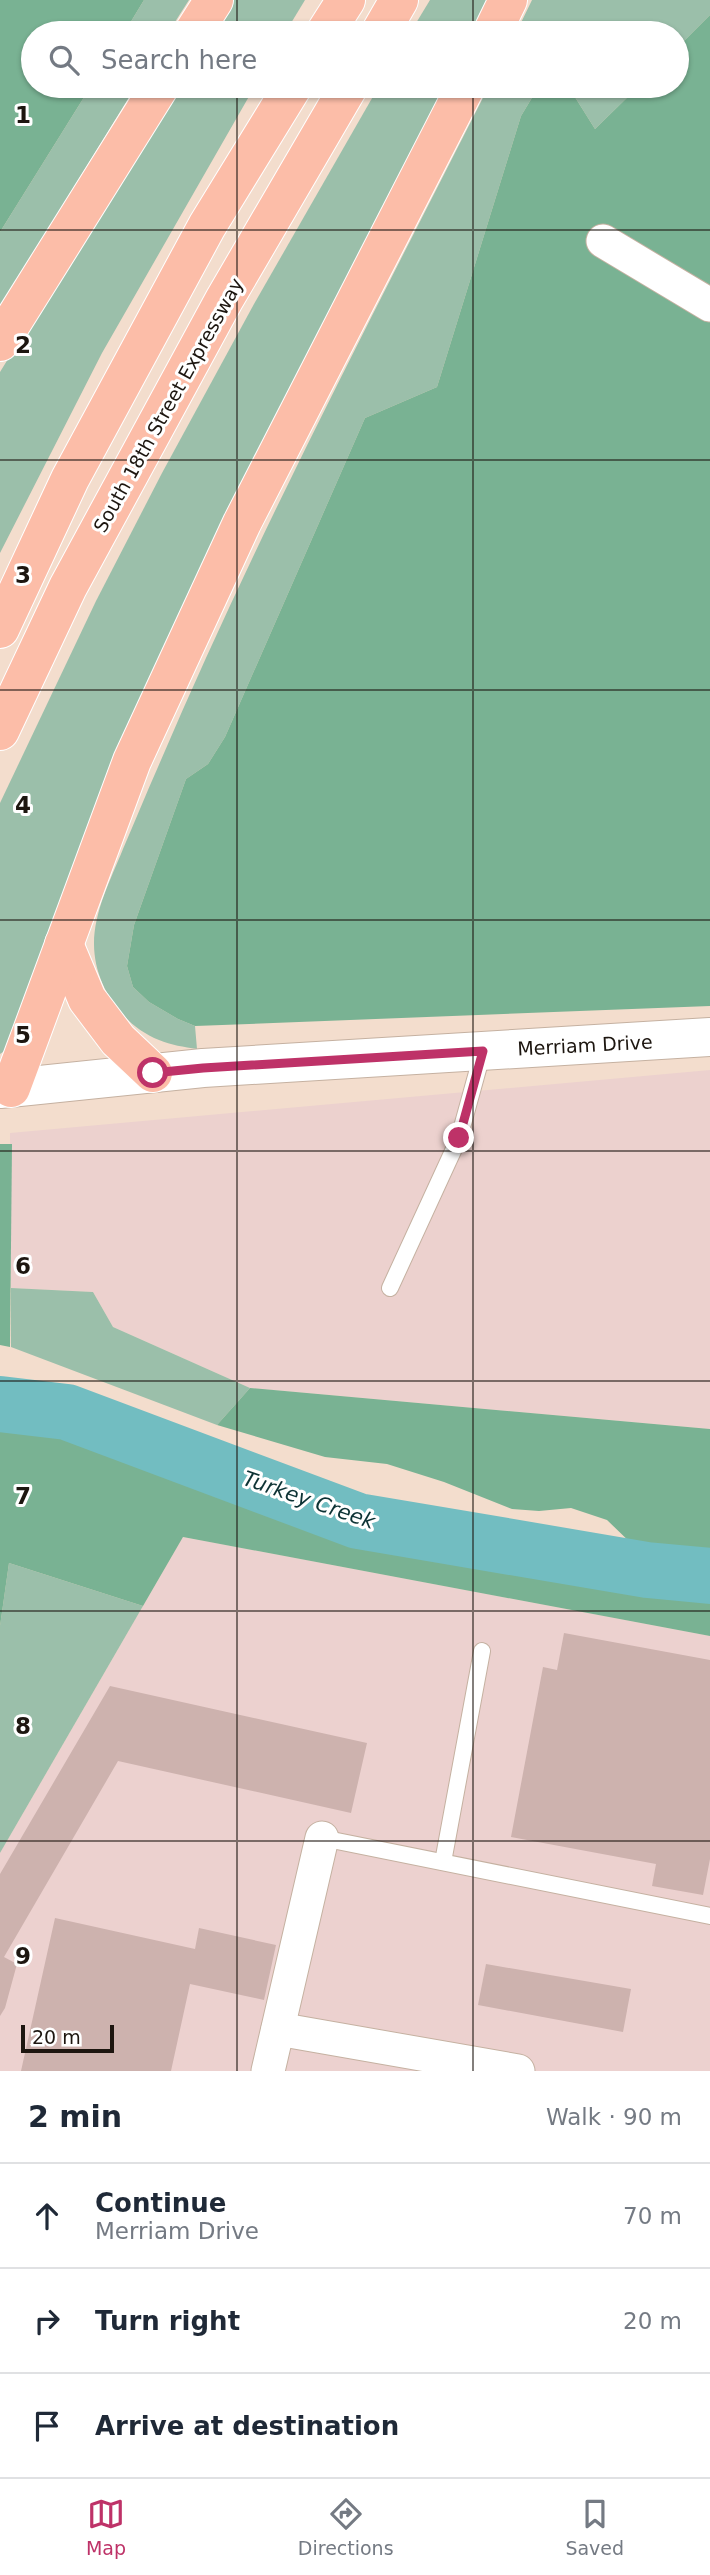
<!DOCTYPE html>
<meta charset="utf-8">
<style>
:root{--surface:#fff;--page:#f6f6f7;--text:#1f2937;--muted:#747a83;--line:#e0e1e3;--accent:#be3268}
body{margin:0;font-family:"DejaVu Sans",sans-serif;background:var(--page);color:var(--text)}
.scale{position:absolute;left:21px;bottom:18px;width:93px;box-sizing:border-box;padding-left:7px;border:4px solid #1d1610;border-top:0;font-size:19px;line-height:24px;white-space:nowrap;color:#1d1610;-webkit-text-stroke:5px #fff;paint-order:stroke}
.stop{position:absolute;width:21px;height:21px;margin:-16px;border:5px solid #be3268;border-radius:50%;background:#fff}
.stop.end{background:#be3268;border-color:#fff;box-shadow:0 2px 7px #0008}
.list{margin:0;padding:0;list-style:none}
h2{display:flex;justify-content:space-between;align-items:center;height:91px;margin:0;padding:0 28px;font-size:30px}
h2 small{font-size:23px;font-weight:400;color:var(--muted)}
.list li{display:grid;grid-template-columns:46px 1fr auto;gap:21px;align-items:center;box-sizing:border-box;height:105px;padding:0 28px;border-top:2px solid var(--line)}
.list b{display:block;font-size:26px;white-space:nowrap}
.list p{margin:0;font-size:23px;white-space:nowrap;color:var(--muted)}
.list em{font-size:23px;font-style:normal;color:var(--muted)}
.icon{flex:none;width:38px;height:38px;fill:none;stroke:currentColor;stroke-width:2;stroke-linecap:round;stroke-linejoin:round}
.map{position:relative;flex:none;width:710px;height:2071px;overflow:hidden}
.search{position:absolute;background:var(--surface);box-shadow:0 2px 5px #0004;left:21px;right:21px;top:21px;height:77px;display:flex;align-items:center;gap:18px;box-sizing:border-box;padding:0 24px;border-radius:38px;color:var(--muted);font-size:26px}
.sheet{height:406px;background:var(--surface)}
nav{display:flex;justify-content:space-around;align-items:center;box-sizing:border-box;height:98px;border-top:2px solid var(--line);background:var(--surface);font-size:19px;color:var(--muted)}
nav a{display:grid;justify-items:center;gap:4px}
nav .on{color:var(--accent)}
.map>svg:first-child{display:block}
.commercial{fill:#ecd1ce}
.industrial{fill:#ecd1cf}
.green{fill:#9bbfaa}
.forest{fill:#79b293}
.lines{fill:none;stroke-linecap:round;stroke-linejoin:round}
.river{stroke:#72bdc1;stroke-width:56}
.building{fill:#cdb2ae}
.lane-casing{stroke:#c5b1a1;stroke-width:18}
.street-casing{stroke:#c5b1a1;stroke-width:35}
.secondary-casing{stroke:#c5b1a1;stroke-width:40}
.highway-casing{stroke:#fff;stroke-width:40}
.lane{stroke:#fff;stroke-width:16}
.street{stroke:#fff;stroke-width:33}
.secondary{stroke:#fff;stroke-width:38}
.highway{stroke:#fcbda8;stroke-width:38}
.route{stroke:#be3268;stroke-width:9}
.grid{fill:none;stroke:#1d1610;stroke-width:2;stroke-opacity:0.55}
.labels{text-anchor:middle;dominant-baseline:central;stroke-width:6;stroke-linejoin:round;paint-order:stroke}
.street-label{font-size:19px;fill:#1d1610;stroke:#fff}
.water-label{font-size:21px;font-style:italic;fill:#0d3335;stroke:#fff}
.grid-label{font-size:23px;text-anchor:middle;font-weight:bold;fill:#1d1610;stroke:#fff;stroke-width:6;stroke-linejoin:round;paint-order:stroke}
</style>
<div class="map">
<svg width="710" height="2071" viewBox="0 0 710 2071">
<rect width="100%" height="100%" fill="#f3ddcd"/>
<polygon class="commercial" points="710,1070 710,1429 250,1388 113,1327 93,1292 11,1288 10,1133"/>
<polygon class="industrial" points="183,1537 710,1636 710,2071 0,2071 0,1853"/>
<g class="green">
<polygon points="144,0 189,0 168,33 124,33"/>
<polygon points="230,0 305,0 285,33 210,33"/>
<polygon points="430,0 494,0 477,33 410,33"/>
<polygon points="532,0 710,0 710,15 677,48 677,33 516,33"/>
<polygon points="91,86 136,86 0,307 0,232"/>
<polygon points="177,86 255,86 102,353 0,553 0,372"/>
<polygon points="379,86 451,86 6,1050 0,1054 0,803 96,601 162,473 254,304"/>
<path d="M 489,86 L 539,86 L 521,116 L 437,387 L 365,418 L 225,737 L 208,764 L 186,779 L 134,925 L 127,966 L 133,987 L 149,1002 L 178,1019 L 195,1026 L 197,1049 C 184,1047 171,1045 159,1040 C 121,1025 94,984 94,944 C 94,911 111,879 123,849 C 135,821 146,794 158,767 C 257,534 375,311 489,86 Z"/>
<polygon points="568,86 639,86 595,129"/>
<polygon points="11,1288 93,1292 113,1327 250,1388 217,1425 11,1347"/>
<polygon points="9,1563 143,1606 0,1853 0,1626"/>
</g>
<g class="forest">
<polygon points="0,0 144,0 124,33 33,33 33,86 91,86 0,232"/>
<polygon points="710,15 710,1006 195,1026 178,1019 149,1002 133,987 127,966 134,925 186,779 208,764 225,737 365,418 437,387 521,116 539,86 568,86 595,129 639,86 677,86 677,48"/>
<polygon points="0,1144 12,1144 10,1347 0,1345"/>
<polygon points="250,1388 710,1429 710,1561 635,1547 607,1520 571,1508 539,1511 512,1509 444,1482 387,1464 325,1457 217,1425"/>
<polygon points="0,1419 83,1436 307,1522 396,1548 710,1601 710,1636 183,1537 143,1606 9,1563 0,1626"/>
</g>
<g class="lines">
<polyline class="river" points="0,1404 67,1412 358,1521 647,1570 710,1576"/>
</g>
<g class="building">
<polygon points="564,1633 710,1660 710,1859 703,1895 652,1886 656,1864 511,1837 543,1667 557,1670"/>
<polygon points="110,1686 367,1743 351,1813 118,1761 4,1957 17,1964 5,2008 0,2016 0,1874"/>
<polygon points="55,1918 195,1949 199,1928 276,1945 264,2000 190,1984 171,2071 21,2071"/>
<polygon points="486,1964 631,1989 623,2032 478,2005"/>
</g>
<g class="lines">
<g class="lane-casing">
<g id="lane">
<polyline points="390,1288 459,1138 483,1051"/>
<polyline points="322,1838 710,1916"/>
<polyline points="443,1862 482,1651"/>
</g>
</g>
<g class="street-casing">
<g id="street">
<polyline points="603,241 710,305"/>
<polyline points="278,2029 518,2071"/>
<polyline points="268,2071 322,1838"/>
</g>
</g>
<g class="secondary-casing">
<polyline id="secondary" points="0,1089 203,1068 710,1037"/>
</g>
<g class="highway-casing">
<g id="highway">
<polyline points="193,33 214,0"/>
<polyline points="325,33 346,0"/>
<polyline points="380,33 399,0"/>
<polyline points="492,33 508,0"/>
<polyline points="0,342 160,86"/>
<polyline points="0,629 70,479 207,226 293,86"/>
<polyline points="0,731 68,587 224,300 349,86"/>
<polyline points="64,944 87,999 118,1040 153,1073"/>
<polyline points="11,1088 132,761 242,523 466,86"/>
</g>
</g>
<use href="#lane" class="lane"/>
<use href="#street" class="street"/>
<use href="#secondary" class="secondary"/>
<use href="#highway" class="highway"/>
</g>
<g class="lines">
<polyline class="route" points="153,1073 203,1068 483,1051 459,1138"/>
</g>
<path class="grid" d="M 237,0 L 237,33M 473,0 L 473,33M 237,86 L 237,2071M 473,86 L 473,2071M 0,230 L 710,230M 0,460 L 710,460M 0,690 L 710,690M 0,920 L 710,920M 0,1151 L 710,1151M 0,1381 L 710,1381M 0,1611 L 710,1611M 0,1841 L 710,1841"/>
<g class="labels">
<g class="street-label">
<text transform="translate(168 405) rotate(-61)">South 18th Street Expressway</text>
<text transform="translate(585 1045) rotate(-3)">Merriam Drive</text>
</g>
<g class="water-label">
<text transform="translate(309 1500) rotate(19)">Turkey Creek</text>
</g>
</g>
<g class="grid-label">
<text x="23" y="123">1</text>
<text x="23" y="353">2</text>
<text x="23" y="583">3</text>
<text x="23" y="813">4</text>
<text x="23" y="1043">5</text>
<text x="23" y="1274">6</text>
<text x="23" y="1504">7</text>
<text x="23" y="1734">8</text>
<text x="23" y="1964">9</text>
</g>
</svg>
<div class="scale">20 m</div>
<div class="stop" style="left:153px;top:1073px"></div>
<div class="stop end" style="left:459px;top:1138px"></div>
<div class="search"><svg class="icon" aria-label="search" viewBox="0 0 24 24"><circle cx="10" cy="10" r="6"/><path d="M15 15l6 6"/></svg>Search here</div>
</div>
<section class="sheet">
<h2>2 min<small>Walk · 90 m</small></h2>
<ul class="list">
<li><svg class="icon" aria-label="ahead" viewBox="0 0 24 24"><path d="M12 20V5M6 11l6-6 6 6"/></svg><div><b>Continue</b><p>Merriam Drive</p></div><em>70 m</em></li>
<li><svg class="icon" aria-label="right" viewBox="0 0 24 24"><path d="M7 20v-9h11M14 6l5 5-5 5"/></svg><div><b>Turn right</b></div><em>20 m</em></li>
<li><svg class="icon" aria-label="arrive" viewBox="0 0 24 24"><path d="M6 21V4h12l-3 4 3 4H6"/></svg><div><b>Arrive at destination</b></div></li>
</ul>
</section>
<nav>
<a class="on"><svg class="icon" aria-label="map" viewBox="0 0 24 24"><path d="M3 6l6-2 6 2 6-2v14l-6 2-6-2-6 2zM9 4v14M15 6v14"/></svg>Map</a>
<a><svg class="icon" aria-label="directions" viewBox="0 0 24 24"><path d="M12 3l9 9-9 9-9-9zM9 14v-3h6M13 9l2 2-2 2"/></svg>Directions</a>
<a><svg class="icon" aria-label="saved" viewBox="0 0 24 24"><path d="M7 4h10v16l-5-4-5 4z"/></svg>Saved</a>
</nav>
